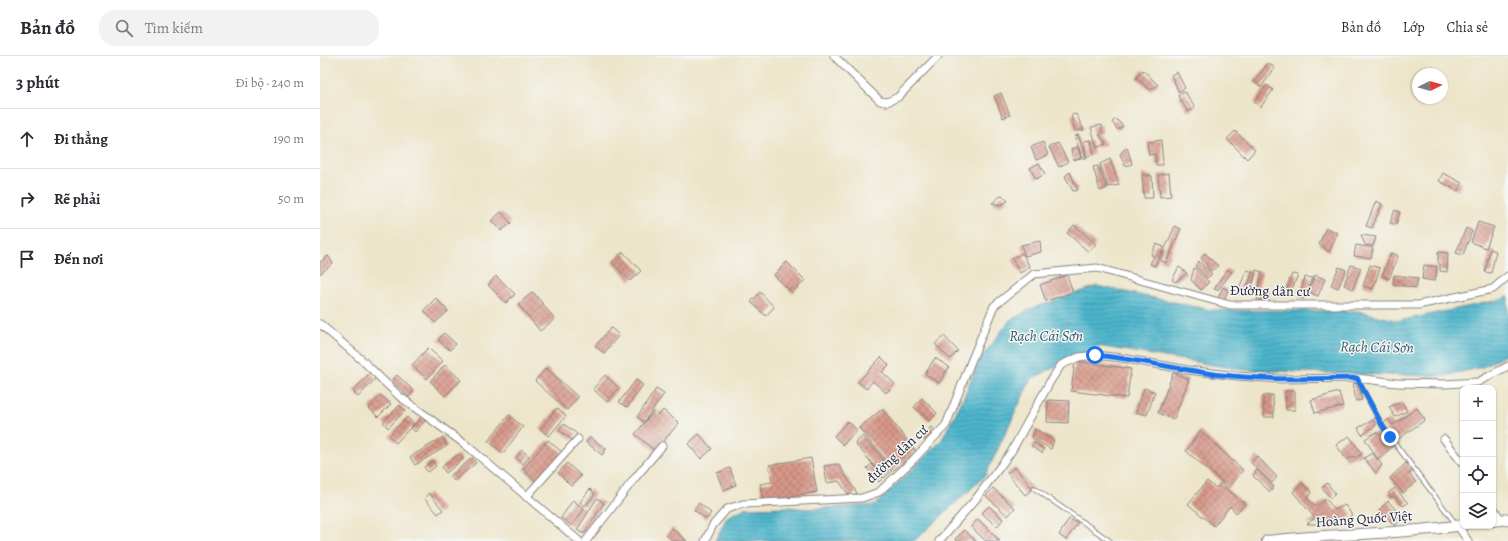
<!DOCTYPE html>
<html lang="vi">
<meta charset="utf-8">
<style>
:root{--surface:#fff;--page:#f2f2f3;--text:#2b2b33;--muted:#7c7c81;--line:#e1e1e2}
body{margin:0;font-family:Alegreya,serif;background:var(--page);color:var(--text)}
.controls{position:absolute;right:12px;bottom:12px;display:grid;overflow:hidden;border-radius:8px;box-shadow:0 1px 3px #0004}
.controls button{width:36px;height:36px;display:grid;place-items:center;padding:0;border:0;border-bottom:1px solid var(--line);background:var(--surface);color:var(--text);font:20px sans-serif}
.compass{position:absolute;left:1092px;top:12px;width:36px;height:36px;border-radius:50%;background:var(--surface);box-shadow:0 1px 3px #0004;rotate:85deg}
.stop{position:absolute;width:12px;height:12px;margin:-9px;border:3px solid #1a73e8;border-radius:50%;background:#fff}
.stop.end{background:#1a73e8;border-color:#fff;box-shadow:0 1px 4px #0008}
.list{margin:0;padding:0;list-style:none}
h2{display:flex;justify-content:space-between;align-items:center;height:52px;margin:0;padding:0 16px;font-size:17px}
h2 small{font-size:13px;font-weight:400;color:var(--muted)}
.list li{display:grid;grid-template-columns:26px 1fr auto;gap:12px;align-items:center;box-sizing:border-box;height:60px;padding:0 16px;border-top:1px solid var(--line)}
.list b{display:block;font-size:15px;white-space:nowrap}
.list em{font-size:13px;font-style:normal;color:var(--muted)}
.icon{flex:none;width:22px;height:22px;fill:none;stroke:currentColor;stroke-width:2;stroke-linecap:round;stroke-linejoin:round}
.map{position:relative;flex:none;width:1188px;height:485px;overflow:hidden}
header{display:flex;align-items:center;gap:24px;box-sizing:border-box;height:56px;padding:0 20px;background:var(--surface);border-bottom:1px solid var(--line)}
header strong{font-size:19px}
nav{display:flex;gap:22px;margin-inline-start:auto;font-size:14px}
.search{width:280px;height:36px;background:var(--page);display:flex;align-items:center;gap:10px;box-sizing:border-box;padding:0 14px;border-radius:16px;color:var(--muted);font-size:15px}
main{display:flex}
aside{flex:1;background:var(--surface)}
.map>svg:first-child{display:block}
.water{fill:url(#water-rules);stroke:#386c84}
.building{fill:url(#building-cross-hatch)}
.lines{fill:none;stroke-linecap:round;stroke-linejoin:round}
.lane-casing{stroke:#888482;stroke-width:5.5}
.street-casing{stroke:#888482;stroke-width:9}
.secondary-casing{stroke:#888482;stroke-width:12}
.lane{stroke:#fff;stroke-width:3.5}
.street{stroke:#fff;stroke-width:7}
.secondary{stroke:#fff;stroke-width:10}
.route{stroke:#1a73e8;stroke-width:5}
.labels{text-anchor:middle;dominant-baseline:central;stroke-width:3;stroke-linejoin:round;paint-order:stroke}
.street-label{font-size:14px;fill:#22223b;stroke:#f6f6f2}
.water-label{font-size:15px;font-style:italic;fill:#345d75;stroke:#f6f6f2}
</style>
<header>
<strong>Bản đồ</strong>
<div class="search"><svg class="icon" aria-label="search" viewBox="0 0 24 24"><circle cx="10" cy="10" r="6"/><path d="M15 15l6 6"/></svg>Tìm kiếm</div>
<nav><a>Bản đồ</a><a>Lớp</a><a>Chia sẻ</a></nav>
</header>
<main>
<aside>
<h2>3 phút<small>Đi bộ · 240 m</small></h2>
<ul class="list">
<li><svg class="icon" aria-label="ahead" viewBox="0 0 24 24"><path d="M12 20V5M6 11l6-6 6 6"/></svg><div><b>Đi thẳng</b></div><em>190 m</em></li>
<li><svg class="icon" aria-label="right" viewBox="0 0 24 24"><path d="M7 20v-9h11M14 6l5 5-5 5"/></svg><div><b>Rẽ phải</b></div><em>50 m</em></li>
<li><svg class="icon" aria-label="arrive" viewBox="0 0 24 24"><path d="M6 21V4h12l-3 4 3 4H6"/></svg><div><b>Đến nơi</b></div></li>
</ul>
</aside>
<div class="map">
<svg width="1188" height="485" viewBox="0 0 1188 485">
<defs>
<pattern id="water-rules" width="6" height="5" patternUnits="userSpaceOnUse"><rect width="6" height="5" fill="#4eb6cc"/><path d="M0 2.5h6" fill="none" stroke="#4094a7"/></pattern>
<pattern id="building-cross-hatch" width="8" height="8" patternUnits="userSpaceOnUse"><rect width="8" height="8" fill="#d89989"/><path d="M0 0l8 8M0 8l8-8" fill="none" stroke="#af7c71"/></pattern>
</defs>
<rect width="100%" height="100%" fill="#f6f6f2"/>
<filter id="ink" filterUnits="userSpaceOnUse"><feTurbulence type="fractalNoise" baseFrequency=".025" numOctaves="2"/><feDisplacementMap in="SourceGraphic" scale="8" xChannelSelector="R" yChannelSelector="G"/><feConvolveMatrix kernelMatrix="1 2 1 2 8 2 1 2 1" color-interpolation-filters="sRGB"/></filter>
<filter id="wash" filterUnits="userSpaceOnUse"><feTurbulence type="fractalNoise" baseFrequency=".012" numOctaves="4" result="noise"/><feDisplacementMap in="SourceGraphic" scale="16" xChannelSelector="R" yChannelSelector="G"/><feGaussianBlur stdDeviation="0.9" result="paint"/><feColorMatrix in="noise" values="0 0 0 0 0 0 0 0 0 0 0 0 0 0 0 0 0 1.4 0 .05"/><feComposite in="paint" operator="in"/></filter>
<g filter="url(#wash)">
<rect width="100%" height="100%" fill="#ede5c9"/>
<polygon class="water" points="777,230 891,254 1038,255 1079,265 1184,243 1188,239 1188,298 1163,311 1124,320 1069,319 924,314 778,290 711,323 665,420 594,485 395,485 407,461 425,452 468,451 487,453 555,449 621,385 641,347 659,305 690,264 713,252"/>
<g id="blocks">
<g class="building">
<polygon points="948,7 955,12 941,31 934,26"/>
<polygon points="823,14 838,29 830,34 816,22"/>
<polygon points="857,16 865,32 859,36 851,19"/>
<polygon points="947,29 953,34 941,51 934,46"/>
<polygon points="865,36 875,52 868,56 858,40"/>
<polygon points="681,37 690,59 683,62 674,40"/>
<polygon points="756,58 764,74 755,75 751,59"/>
<polygon points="796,63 803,70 798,74 792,66"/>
<polygon points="782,69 782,77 779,79 786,88 777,92 771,71"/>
<polygon points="915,75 935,94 927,103 907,83"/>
<polygon points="758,78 766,102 762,102 755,81"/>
<polygon points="771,84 774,98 766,101 764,85"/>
<polygon points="841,84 843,109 836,109 835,98 829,99 827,86"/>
<polygon points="723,86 728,99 716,104 711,91"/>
<polygon points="738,87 748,106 739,111 729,91"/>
<polygon points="758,91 761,102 753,104 751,93"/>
<polygon points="807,91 812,108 805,110 800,98"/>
<polygon points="790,103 799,129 788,131 780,108"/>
<polygon points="719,107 725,118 716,123 710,112"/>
<polygon points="778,110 787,132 780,135 773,111"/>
<polygon points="750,116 758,134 753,135 745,120"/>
<polygon points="849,117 851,140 840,141 838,119"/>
<polygon points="1123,117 1142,127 1138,135 1119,125"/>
<polygon points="822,118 832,120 833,142 824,142"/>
<polygon points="682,139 688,145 681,149 672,147"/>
<polygon points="1056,145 1062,148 1052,172 1046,170"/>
<polygon points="1075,154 1080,156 1076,169 1070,167"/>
<polygon points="181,156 191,167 181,175 171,165"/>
<polygon points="1158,166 1174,171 1166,192 1151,186"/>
<polygon points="754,169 776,188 769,196 747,177"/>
<polygon points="855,170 861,173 846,207 840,204"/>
<polygon points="1006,172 1017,177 1009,196 999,188"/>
<polygon points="1146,172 1152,175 1143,199 1136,197"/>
<polygon points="1041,179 1056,181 1053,190 1045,189"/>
<polygon points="720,185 721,196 705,200 701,189"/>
<polygon points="836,188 844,191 835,210 830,208 834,200 831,199"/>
<polygon points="1036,189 1053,192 1051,202 1034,200"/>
<polygon points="1170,193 1176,195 1171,217 1165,216"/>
<polygon points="303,196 321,215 310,225 292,206"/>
<polygon points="1118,196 1128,197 1127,216 1120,215 1120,208 1118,206"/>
<polygon points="702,197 710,211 700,217 692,203"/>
<polygon points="885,197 898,210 891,215 881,202"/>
<polygon points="1071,197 1078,200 1069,223 1062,220"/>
<polygon points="8,200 13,207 0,218 0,206"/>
<polygon points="879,205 892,218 887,222 875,210"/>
<polygon points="467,206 485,224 472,237 454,219"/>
<polygon points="1031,209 1041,212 1033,233 1024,229"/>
<polygon points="1050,209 1060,212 1053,233 1043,230"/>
<polygon points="1104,209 1117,211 1115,225 1102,223"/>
<polygon points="859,211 867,217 855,226 852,224"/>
<polygon points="1019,211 1026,214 1018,232 1011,229"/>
<polygon points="874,212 889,226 881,234 871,224"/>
<polygon points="907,213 912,216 898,234 894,233"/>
<polygon points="927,214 933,216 925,235 919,232"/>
<polygon points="936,214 942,216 937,237 931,236"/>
<polygon points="972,218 978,219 971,235 966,233"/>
<polygon points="747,219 753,236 726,245 720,229"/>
<polygon points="995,219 1005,223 998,240 988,236"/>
<polygon points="1074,219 1098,222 1096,232 1073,228"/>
<polygon points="176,220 195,238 186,247 168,229"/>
<polygon points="985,221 992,222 984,243 979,241"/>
<polygon points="903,231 908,234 904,245 898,242"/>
<polygon points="213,236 235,263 220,275 198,248"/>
<polygon points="440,236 454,251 446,260 431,246"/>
<polygon points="949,236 948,244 937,244 938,238"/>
<polygon points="116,242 128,255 115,267 104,254"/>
<polygon points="291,272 299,279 284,297 275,290"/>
<polygon points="124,277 136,288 130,294 118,284"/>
<polygon points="624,280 638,295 630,303 615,288"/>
<polygon points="108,292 123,305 107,323 92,309"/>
<polygon points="561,301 569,309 562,316 575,328 566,337 553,325 546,333 538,326"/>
<polygon points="615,302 629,311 619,327 605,318"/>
<polygon points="755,305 811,313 807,342 751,335"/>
<polygon points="125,309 141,324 125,340 110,325"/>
<polygon points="226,312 258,341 247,354 215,325"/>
<polygon points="50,317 56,322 38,341 33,335"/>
<polygon points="853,317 869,323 854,363 838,357"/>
<polygon points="77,319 94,335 89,341 72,325"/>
<polygon points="285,319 299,332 287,346 273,333"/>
<polygon points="316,324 323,329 307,351 299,346"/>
<polygon points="1039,327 1042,344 1036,345 1033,328"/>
<polygon points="824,332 835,336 827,359 816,356"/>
<polygon points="336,333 344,338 324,366 317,361"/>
<polygon points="965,335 975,335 975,354 966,354"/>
<polygon points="1019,336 1023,350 995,357 991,344"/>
<polygon points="61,339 71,348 58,361 49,352"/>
<polygon points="953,339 954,361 944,361 943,340"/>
<polygon points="602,342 617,357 609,365 594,351"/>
<polygon points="728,344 749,345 748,367 727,366"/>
<polygon points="1082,346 1087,355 1075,361 1069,351"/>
<polygon points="80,349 85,355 68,372 63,366"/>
<polygon points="237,352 246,360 229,380 220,373"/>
<polygon points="1097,352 1105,364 1074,386 1062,368 1069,363 1073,369"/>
<polygon points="562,353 596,395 574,414 539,372"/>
<polygon points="343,354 359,367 335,395 315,378 334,355 339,359"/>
<polygon points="189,359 203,371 183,397 168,385"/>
<polygon points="87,361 94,368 76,387 69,380"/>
<polygon points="102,361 105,365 95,376 91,372"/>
<polygon points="1053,364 1056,369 1042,379 1038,372"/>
<polygon points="528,365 537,374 523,389 514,380"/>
<polygon points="244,368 257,378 252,384 239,374"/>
<polygon points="611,371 617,375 609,385 603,381"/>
<polygon points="715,373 734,384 731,393 712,382"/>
<polygon points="880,375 923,414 909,432 866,395"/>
<polygon points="1056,376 1060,379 1064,377 1067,382 1069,381 1073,390 1058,403 1045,383"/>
<polygon points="379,378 392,393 381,403 368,388"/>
<polygon points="543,380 572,415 564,422 535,387"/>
<polygon points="1029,380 1042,398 1035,402 1033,400 1027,404 1016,389"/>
<polygon points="123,381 127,390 95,409 90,401"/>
<polygon points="270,381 286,393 282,399 266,386"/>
<polygon points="228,384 243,397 217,426 203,413"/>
<polygon points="715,386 724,393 722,397 711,390"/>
<polygon points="202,394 209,400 203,408 196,402"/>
<polygon points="1052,397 1062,409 1056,417 1044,402"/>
<polygon points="138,398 143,403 126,417 122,411"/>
<polygon points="937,400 957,421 952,427 931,407"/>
<polygon points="152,402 156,407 134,425 130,420"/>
<polygon points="491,402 497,436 443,445 440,428 452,426 449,409"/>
<polygon points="112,405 116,410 108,416 104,411"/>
<polygon points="247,407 261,420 251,430 238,417"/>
<polygon points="1086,407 1093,414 1089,418 1096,426 1083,437 1070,422"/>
<polygon points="518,408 537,437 530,441 519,425 507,427 504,410"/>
<polygon points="552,408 563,422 559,426 547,412"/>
<polygon points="695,411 713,433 705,439 687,417"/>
<polygon points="410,412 416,429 403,434 397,417"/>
<polygon points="937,414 954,431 950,436 933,420"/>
<polygon points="887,425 896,432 900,427 925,448 916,457 910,450 894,470 868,448"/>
<polygon points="982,427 992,436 987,442 996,451 1006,443 1015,454 1025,449 1032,459 1019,468 987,468 995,462 973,436"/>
<polygon points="1007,427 1015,437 1011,442 1002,432"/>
<polygon points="673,432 695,452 688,460 666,440"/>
<polygon points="1075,432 1088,447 1083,450 1074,440 1072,442 1068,437"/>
<polygon points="270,433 275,438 265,450 260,446"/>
<polygon points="109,437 123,454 118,458 104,442"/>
<polygon points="277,442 284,447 264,478 257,474"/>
<polygon points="253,444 264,453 252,470 241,462"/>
<polygon points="1068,445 1083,462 1075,470 1059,454"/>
<polygon points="379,447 391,457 386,463 374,454"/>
<polygon points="669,450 683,463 677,471 662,457"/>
<polygon points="658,463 680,485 666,485 651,471"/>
<polygon points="749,463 758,467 746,484 739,479"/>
<polygon points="352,472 367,485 353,485 346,479"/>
<polygon points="644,474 656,485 637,485 635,483"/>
</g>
</g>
</g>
<g filter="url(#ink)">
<use href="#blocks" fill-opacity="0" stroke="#888482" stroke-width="1"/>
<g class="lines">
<g class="lane-casing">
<g id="lane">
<polyline points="1037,323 1062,369 1070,381 1136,468"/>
<polyline points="714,432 790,485"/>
</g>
</g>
<g class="street-casing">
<g id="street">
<polyline points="514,0 560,45 567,46 578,41 618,0"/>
<polyline points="0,268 42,304 79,340 146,389 259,485"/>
<polyline points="1124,383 1143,408"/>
<polyline points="206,441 258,383"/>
<polyline points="1173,451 1181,464"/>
<polyline points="1138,470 1148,485"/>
<polyline points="266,485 315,422 342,390"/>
<polyline points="385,485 393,469 407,453 423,448 542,442 559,436 593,404 626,369 650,308 674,250 714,218 777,212 910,249 1098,249 1173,233 1188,220"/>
<polyline points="619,485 655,444 691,396 731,324 741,309 759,301 775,299 802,302 868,314 917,320 959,323 1037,322 1077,327 1125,328 1158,326 1188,310"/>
</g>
</g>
<g class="secondary-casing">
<g id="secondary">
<polyline points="1173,465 1188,463"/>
<path d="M 947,485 C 1012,477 1078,479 1143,469"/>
</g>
</g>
<use href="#lane" class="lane"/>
<use href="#street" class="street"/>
<use href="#secondary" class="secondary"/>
</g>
</g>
<g class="lines" filter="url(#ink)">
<path class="route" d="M 775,299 C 818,303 860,314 902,319 C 947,324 992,323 1037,322 L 1062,369 L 1070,381"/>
</g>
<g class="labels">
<g class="street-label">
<text transform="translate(950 235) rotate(1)">Đường dân cư</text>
<text transform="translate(577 398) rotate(-43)">đường dân cư</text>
<text transform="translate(1044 463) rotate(-4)">Hoàng Quốc Việt</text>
</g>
<g class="water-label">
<text x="726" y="280">Rạch Cái Sơn</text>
<text transform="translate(1057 291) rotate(1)">Rạch Cái Sơn</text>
</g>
</g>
</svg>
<div class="controls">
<button>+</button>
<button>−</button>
<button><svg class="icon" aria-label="locate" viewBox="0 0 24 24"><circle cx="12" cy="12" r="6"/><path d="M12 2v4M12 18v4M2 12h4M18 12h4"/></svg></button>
<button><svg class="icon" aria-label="layers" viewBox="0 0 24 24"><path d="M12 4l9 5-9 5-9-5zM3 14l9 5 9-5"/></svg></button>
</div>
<svg class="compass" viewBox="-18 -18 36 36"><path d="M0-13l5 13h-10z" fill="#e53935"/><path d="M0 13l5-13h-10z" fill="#7c7c81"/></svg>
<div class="stop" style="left:775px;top:299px"></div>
<div class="stop end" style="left:1070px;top:381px"></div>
</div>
</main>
